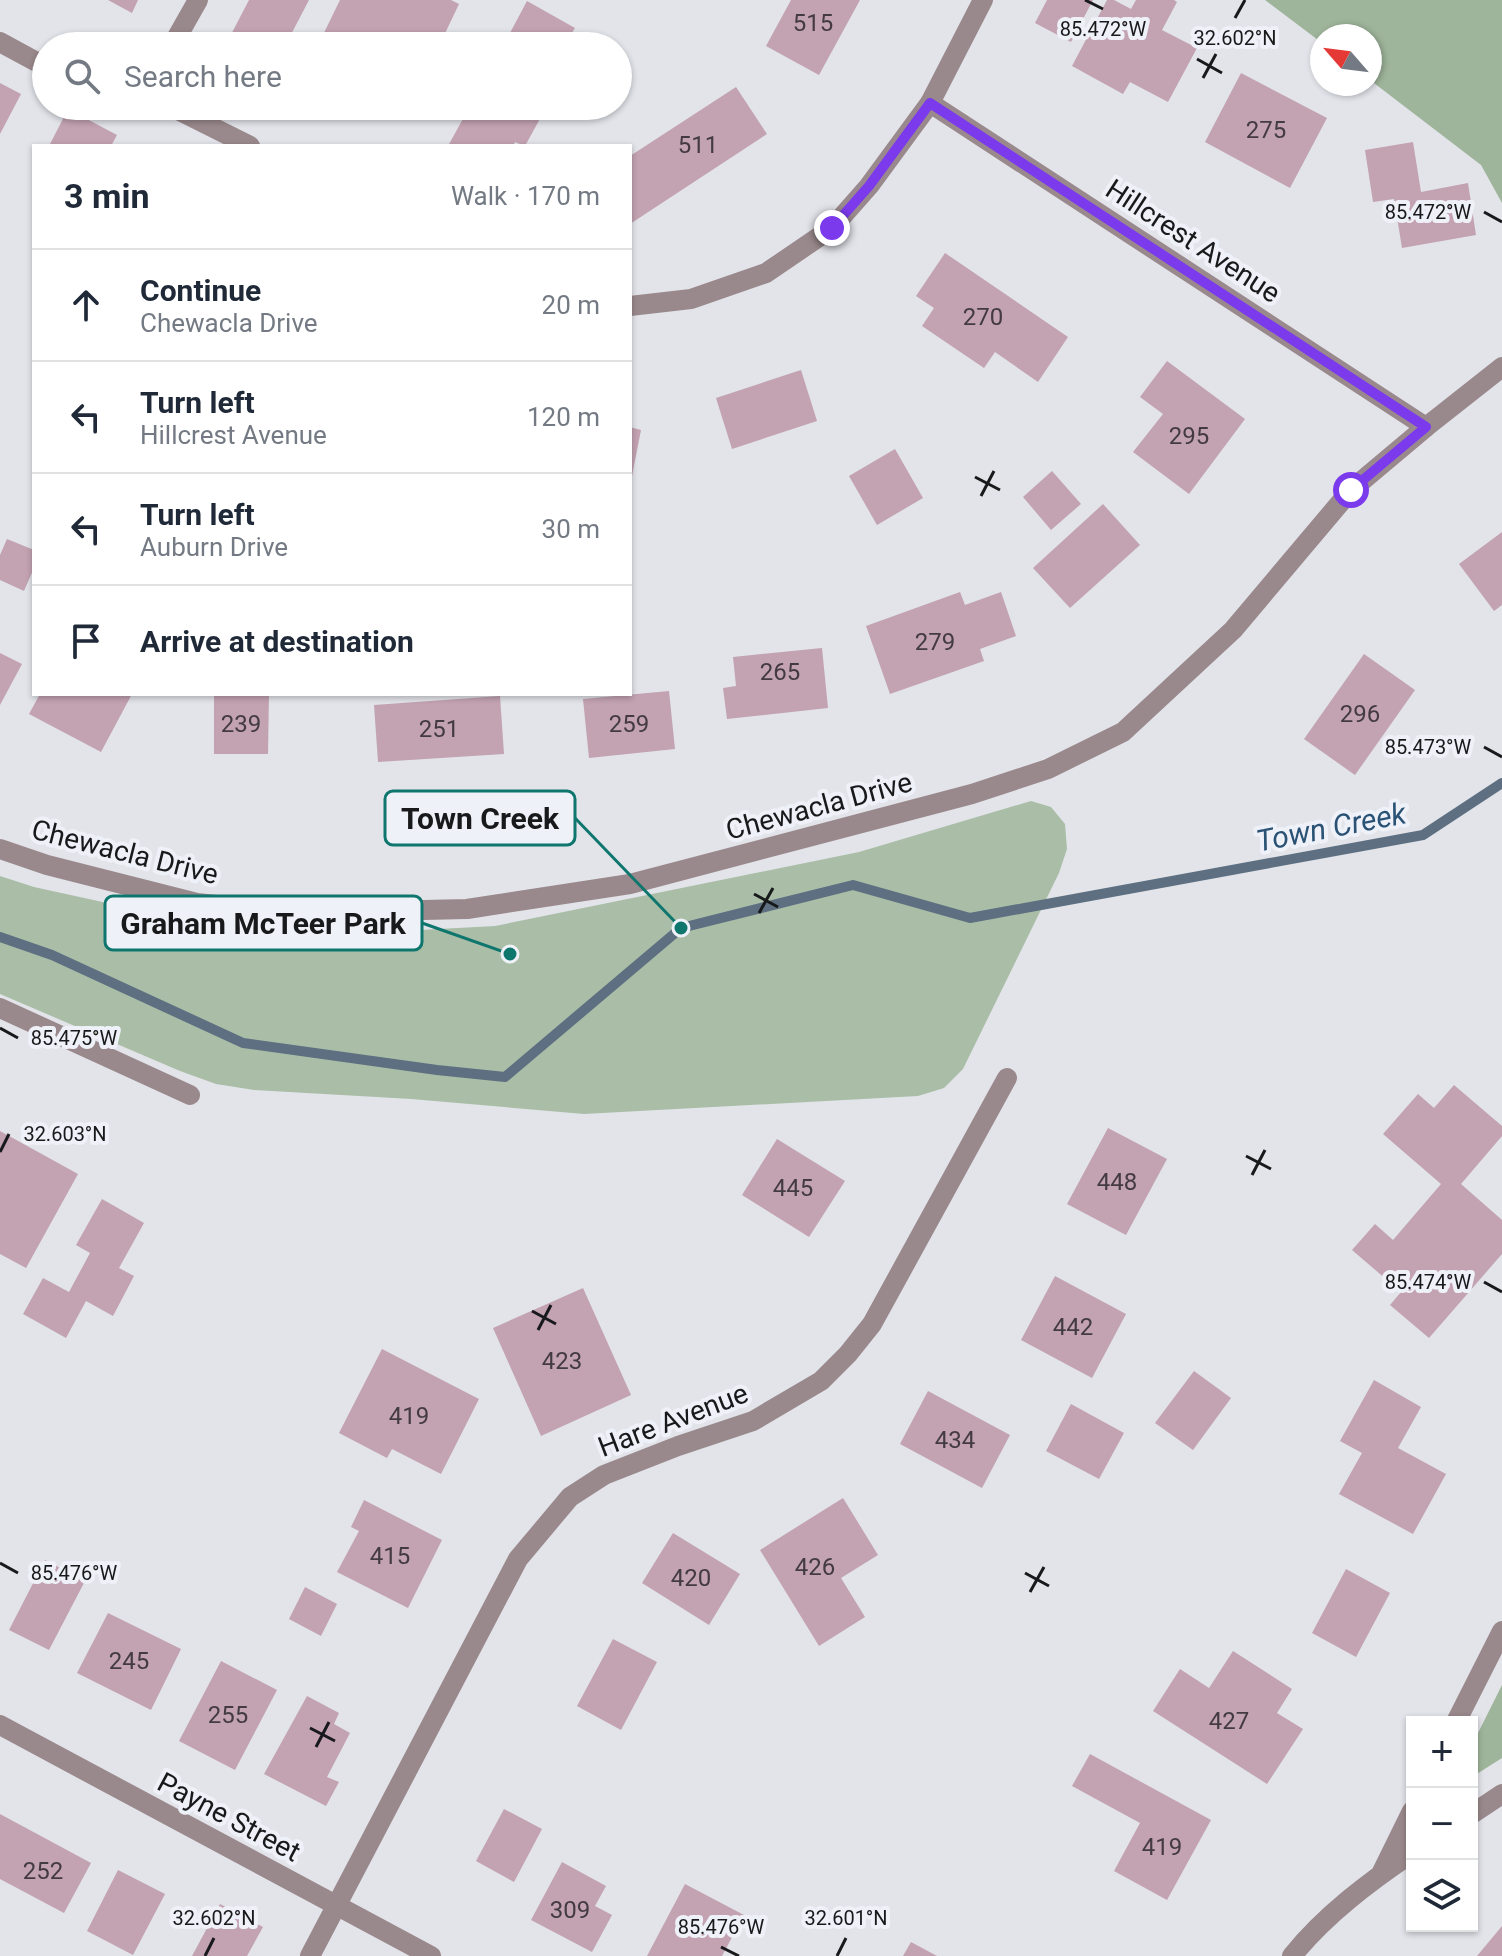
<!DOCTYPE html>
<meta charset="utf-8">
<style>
:root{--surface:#fff;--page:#f6f6f7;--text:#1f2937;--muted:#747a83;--line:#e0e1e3}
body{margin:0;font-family:Roboto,sans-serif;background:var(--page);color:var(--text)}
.controls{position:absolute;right:24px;bottom:24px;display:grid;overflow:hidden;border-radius:0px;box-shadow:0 2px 6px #0004}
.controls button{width:72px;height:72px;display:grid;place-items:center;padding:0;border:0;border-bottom:2px solid var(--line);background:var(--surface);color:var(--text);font:40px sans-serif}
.compass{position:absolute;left:1310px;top:24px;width:72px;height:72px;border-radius:50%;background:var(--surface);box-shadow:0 2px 6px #0004;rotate:298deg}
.stop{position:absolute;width:24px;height:24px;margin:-18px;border:6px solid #7c3aed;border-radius:50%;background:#fff}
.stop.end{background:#7c3aed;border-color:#fff;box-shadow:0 2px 8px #0008}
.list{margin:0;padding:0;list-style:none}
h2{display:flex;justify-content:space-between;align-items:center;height:104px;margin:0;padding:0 32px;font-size:34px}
h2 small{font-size:26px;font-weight:400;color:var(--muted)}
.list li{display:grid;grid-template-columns:52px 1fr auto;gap:24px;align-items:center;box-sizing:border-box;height:112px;padding:0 32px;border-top:2px solid var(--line)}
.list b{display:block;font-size:30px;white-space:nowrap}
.list p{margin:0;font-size:26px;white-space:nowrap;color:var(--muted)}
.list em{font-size:26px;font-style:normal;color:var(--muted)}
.icon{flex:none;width:44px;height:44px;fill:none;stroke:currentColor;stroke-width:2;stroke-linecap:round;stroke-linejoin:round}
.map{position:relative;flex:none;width:1502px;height:1956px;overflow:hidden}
.search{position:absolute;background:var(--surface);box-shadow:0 2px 6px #0004;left:32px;top:32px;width:600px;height:88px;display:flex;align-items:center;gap:20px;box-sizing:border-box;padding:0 28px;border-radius:44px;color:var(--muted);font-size:30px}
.panel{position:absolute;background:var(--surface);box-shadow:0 2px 6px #0004;left:32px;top:144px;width:600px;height:552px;border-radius:0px}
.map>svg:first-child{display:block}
.green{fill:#aabea7}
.forest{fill:#9fb59b}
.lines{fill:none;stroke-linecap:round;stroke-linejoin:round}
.stream{stroke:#5d6f80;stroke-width:10}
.building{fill:#c3a2b2}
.minor{stroke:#9a898c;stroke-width:20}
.route{stroke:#7c3aed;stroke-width:10}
.ticks{fill:none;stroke:#18191b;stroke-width:3}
.labels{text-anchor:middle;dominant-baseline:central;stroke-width:8;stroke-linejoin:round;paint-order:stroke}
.number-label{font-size:24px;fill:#433b41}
.street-label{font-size:28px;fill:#18191b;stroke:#eff1f8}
.water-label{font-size:30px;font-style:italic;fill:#295275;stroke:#eff1f8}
.ticks-label{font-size:20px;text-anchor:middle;fill:#18191b;stroke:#eff1f8;stroke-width:8;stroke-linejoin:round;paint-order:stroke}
.leader{fill:none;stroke:#0f766e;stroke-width:3}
.callout-dot{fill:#0f766e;stroke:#eff1f8;stroke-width:3}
.callout{fill:#eff1f8;stroke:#0f766e;stroke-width:3}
.callout-label{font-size:30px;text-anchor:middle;font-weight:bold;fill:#18191b}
</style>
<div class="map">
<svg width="1502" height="1956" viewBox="0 0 1502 1956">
<rect width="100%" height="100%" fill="#e2e4ea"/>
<polygon class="green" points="1031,801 1051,807 1065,824 1067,849 1059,873 963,1069 944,1088 918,1096 584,1114 411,1099 254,1090 216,1084 180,1071 0,994 0,876 34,887 194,922 325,935 495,926 859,852"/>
<g class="forest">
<polygon points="1265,0 1502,0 1502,203 1481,165 1370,80 1370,36 1322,36 1322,43"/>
<polygon points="1502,1685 1502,1758 1472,1777 1472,1745"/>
</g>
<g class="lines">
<polyline class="stream" points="0,937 52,955 243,1043 437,1070 505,1077 681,928 853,885 970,918 1423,835 1502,783"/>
</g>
<g class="building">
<polygon points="108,0 138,0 132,13"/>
<polygon points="249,0 309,0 285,46 225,46"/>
<polygon points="340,0 451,0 459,4 439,46 335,46 321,39"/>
<polygon points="791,0 860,0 819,75 766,46"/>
<polygon points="1047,0 1093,0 1071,42 1035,23"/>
<polygon points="1107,0 1114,0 1131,9 1136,0 1174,0 1177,2 1162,30 1197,48 1168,102 1130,82 1123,94 1072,66"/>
<polygon points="527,1 575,28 564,46 503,46"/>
<polygon points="1241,73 1327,118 1290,188 1205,142"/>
<polygon points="0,83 21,94 0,134"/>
<polygon points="736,87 767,134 630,224 630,156"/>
<polygon points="470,106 547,106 525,146 515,142 513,146 448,146"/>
<polygon points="68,109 117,135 111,146 49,146"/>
<polygon points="1413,142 1421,192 1468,183 1476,235 1402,248 1394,199 1373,202 1365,150"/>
<polygon points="945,253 1068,337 1038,382 995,352 984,368 922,326 934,308 916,296"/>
<polygon points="1167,361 1245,419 1189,494 1133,452 1163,414 1140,397"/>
<polygon points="801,370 817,421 732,449 716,398"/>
<polygon points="630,427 641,430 631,481 630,481"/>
<polygon points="895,449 923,498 877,525 849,476"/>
<polygon points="1052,471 1081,504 1051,530 1023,497"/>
<polygon points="1103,504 1140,545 1070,608 1033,568"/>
<polygon points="1502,532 1502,605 1494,611 1459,564"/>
<polygon points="7,539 34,550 34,568 24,591 0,580 0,555"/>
<polygon points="960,592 965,605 1001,592 1016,636 980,649 984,661 890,694 866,626"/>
<polygon points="822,648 828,708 727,719 723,688 736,686 733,657"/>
<polygon points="0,653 22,664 0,705"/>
<polygon points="1364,654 1415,690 1355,775 1304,739"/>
<polygon points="669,691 675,749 589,758 583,699"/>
<polygon points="40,694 132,694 101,752 29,714"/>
<polygon points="214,694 269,694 268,754 214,754"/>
<polygon points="500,696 504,754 378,762 374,705"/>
<polygon points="1454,1085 1502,1126 1502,1136 1461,1184 1502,1220 1502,1254 1429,1338 1390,1305 1401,1292 1352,1250 1375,1224 1393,1240 1441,1184 1383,1134 1418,1094 1434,1108"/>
<polygon points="1108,1128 1167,1159 1126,1235 1067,1204"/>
<polygon points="0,1131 78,1174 26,1268 0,1254"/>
<polygon points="777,1139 845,1181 809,1237 742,1195"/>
<polygon points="102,1199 144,1223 119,1268 134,1276 113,1316 86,1301 66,1338 23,1314 43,1278 69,1292 90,1253 76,1245"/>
<polygon points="1055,1276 1126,1314 1092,1378 1021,1340"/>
<polygon points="583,1288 631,1395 541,1436 493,1328"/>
<polygon points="382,1349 479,1399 441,1474 392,1449 387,1458 339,1433"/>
<polygon points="1194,1371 1231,1398 1193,1450 1155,1423"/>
<polygon points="1374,1380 1421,1407 1398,1448 1446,1474 1413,1534 1339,1494 1362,1453 1340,1441"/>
<polygon points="928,1391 1010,1435 982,1488 900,1444"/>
<polygon points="1071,1404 1124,1433 1099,1479 1046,1451"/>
<polygon points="843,1498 878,1555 841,1578 865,1617 819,1646 760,1550"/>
<polygon points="364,1500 442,1540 408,1608 337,1572 359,1531 351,1527"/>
<polygon points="673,1533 740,1574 709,1625 642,1583"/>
<polygon points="45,1560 85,1581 49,1650 9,1630"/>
<polygon points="1346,1569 1390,1593 1356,1657 1312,1633"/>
<polygon points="305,1587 337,1604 321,1636 289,1619"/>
<polygon points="108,1613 181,1649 151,1710 77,1673"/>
<polygon points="613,1639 657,1662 621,1730 577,1706"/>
<polygon points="1233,1651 1292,1689 1277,1713 1303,1729 1267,1784 1153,1711 1180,1669 1209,1688"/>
<polygon points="221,1661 277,1690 235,1770 179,1741"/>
<polygon points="307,1696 339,1713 334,1724 350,1733 327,1777 339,1782 326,1806 264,1774"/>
<polygon points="1090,1754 1211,1820 1167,1900 1114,1871 1140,1823 1072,1786"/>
<polygon points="504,1809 542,1829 514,1882 476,1861"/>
<polygon points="0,1814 91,1863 64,1913 0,1879"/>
<polygon points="562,1862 606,1886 595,1906 612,1915 592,1952 531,1920"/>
<polygon points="118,1870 165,1894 133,1955 87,1931"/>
<polygon points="685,1884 744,1915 722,1956 647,1956"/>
<polygon points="220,1904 263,1927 247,1956 192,1956"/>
<polygon points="1502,1926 1502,1956 1477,1956"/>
<polygon points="911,1942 937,1956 903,1956"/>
</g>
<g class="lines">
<g class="minor">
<polyline points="0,42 46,67"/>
<polyline points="172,46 198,0"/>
<polyline points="930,103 1426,427"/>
<polyline points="170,106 250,146"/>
<polyline points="630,306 691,299 766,273 832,228 869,186 930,103 983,0"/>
<polyline points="0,849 47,865 197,903 295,913 467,909 630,884 972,794 1048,769 1123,732 1233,630 1351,490 1426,427 1502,367"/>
<polyline points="0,1008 190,1095"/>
<polyline points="1456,1722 1502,1631"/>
<polyline points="0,1725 431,1956"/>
<polyline points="1472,1814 1502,1794"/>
<polyline points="1382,1872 1412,1811"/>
<polyline points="310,1956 518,1559 570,1497 604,1475 678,1446 753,1421 821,1381 848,1354 872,1324 1007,1078"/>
<path d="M 1292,1956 C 1325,1915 1369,1882 1412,1853"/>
</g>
</g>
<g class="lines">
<polyline class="route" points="832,228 869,186 930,103 1426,427 1351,490"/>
</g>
<path class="ticks" d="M 1085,0 L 1103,9M 1235,18 L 1245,0M 1197,59 L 1222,73M 1203,78 L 1216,54M 1484,212 L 1502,222M 975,477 L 1000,490M 981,496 L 994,471M 1484,747 L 1502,757M 754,894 L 778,907M 759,913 L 773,888M 0,1028 L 18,1038M 0,1152 L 9,1134M 1246,1156 L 1271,1169M 1252,1175 L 1265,1150M 1484,1282 L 1502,1292M 532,1311 L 556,1324M 538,1330 L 551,1305M 0,1563 L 18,1573M 1025,1573 L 1049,1586M 1030,1592 L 1044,1567M 310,1728 L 335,1741M 316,1747 L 329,1722M 721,1947 L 739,1956M 205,1956 L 214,1938M 837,1956 L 846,1938"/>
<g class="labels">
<g class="number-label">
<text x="813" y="23">515</text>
<text x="1266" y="130">275</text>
<text x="698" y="145">511</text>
<text x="983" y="317">270</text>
<text x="1189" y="436">295</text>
<text x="935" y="642">279</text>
<text x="780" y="672">265</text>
<text x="1360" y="714">296</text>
<text x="241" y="724">239</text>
<text x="629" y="724">259</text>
<text x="439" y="729">251</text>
<text x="1117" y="1182">448</text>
<text x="793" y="1188">445</text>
<text x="1073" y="1327">442</text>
<text x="562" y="1361">423</text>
<text x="409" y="1416">419</text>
<text x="955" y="1440">434</text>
<text x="390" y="1556">415</text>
<text x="815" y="1567">426</text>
<text x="691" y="1578">420</text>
<text x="129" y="1661">245</text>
<text x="228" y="1715">255</text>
<text x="1229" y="1721">427</text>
<text x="1162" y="1847">419</text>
<text x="43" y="1871">252</text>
<text x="570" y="1910">309</text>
</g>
<g class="street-label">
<text transform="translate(1193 241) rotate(33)">Hillcrest Avenue</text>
<text transform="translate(819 806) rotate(-15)">Chewacla Drive</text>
<text transform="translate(125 852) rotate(14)">Chewacla Drive</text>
<text transform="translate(673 1420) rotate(-21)">Hare Avenue</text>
<text transform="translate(229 1817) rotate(28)">Payne Street</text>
</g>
<g class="water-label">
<text transform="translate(1331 827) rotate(-11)">Town Creek</text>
</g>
</g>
<g class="ticks-label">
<text x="1103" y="36">85.472°W</text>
<text x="1235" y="45">32.602°N</text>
<text x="1428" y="219">85.472°W</text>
<text x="1428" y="754">85.473°W</text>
<text x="74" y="1045">85.475°W</text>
<text x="65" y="1141">32.603°N</text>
<text x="1428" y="1289">85.474°W</text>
<text x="74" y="1580">85.476°W</text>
<text x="214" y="1925">32.602°N</text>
<text x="846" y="1925">32.601°N</text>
<text x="721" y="1934">85.476°W</text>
</g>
<path class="leader" d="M681 928L575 818M510 954L422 923"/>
<g class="callout-dot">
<circle cx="681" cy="928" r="8"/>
<circle cx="510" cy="954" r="8"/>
</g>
<g class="callout">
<rect x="385" y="791" width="190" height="54" rx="8"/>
<rect x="105" y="896" width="317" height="54" rx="8"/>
</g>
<g class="callout-label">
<text x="480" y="829">Town Creek</text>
<text x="263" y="934">Graham McTeer Park</text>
</g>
</svg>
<div class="controls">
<button>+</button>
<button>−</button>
<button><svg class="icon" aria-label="layers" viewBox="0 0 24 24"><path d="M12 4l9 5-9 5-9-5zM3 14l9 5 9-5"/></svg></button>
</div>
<svg class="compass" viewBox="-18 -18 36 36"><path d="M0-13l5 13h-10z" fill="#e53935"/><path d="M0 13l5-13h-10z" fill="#747a83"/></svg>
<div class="stop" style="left:1351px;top:490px"></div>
<div class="stop end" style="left:832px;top:228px"></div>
<div class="search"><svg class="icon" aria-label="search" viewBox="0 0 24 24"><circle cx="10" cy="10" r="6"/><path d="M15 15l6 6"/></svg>Search here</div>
<section class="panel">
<h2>3 min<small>Walk · 170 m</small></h2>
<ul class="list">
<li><svg class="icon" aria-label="ahead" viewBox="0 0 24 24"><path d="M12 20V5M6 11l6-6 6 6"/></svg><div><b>Continue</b><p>Chewacla Drive</p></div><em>20 m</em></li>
<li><svg class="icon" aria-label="left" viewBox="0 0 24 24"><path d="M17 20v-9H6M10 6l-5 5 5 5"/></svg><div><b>Turn left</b><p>Hillcrest Avenue</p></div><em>120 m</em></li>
<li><svg class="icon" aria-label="left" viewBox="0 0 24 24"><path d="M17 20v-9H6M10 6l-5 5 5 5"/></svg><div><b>Turn left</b><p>Auburn Drive</p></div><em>30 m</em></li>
<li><svg class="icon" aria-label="arrive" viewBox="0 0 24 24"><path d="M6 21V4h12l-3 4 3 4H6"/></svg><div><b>Arrive at destination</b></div></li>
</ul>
</section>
</div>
